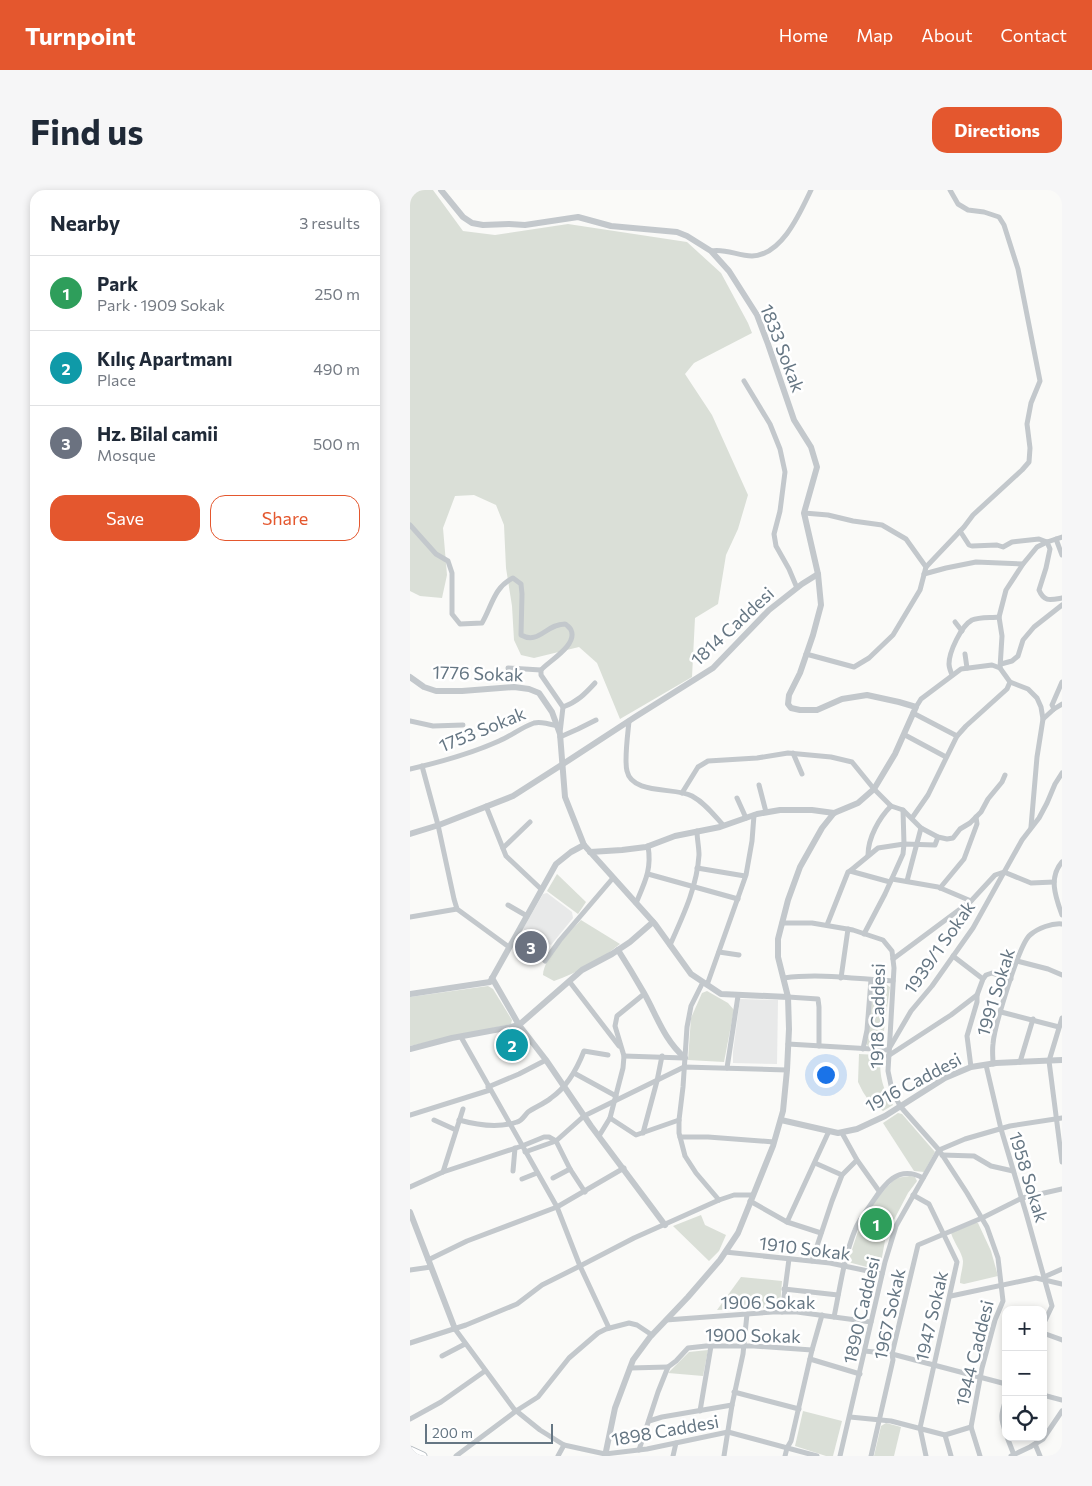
<!DOCTYPE html>
<meta charset="utf-8">
<style>
:root{--surface:#fff;--page:#f6f6f7;--text:#1f2937;--muted:#747a83;--line:#e0e1e3;--accent:#e4572e}
body{margin:0;font-family:Commissioner,sans-serif;background:var(--page);color:var(--text)}
.controls{position:absolute;right:15px;bottom:15px;display:grid;overflow:hidden;border-radius:10px;box-shadow:0 2px 8px #0003}
.controls button{width:45px;height:45px;display:grid;place-items:center;padding:0;border:0;border-bottom:1px solid var(--line);background:var(--surface);color:var(--text);font:25px sans-serif}
.scale{position:absolute;left:15px;bottom:12px;width:128px;box-sizing:border-box;padding-left:5px;border:2px solid #657683;border-top:0;font-size:14px;line-height:18px;white-space:nowrap;color:#657683;-webkit-text-stroke:4px #fff;paint-order:stroke}
.you{position:absolute;left:415px;top:884px;width:18px;height:18px;margin:-12px;border:4px solid #fff;border-radius:50%;background:#1a73e8;box-shadow:0 0 0 8px #1a73e833}
.badge{display:grid;place-items:center;width:32px;height:32px;border-radius:50%;background:var(--accent);color:#fff;font-size:16px;font-weight:700}
.pin{position:absolute;translate:-50% -50%;border:2px solid #fff;box-shadow:0 1px 5px #0006}
.list{margin:0;padding:0;list-style:none}
h2{display:flex;justify-content:space-between;align-items:center;height:65px;margin:0;padding:0 20px;font-size:21px}
h2 small{font-size:16px;font-weight:400;color:var(--muted)}
.list li{display:grid;grid-template-columns:32px 1fr auto;gap:15px;align-items:center;box-sizing:border-box;height:75px;padding:0 20px;border-top:1px solid var(--line)}
.list b{display:block;font-size:19px;white-space:nowrap}
.list p{margin:0;font-size:16px;white-space:nowrap;color:var(--muted)}
.list em{font-size:16px;font-style:normal;color:var(--muted)}
.actions{display:flex;gap:10px;padding:15px 20px}
.actions a{flex:1;padding:11px 0;border:1px solid var(--accent);border-radius:15px;text-align:center;font-size:18px;color:var(--accent)}
.actions .main{background:var(--accent);color:#fff}
.icon{flex:none;width:28px;height:28px;fill:none;stroke:currentColor;stroke-width:2;stroke-linecap:round;stroke-linejoin:round}
.map{position:relative;flex:none;width:652px;height:1266px;overflow:hidden;border-radius:15px}
header{display:flex;align-items:center;gap:30px;box-sizing:border-box;height:70px;padding:0 25px;background:var(--accent);color:#fff}
header strong{font-size:24px}
nav{display:flex;gap:28px;margin-inline-start:auto;font-size:18px}
.intro{display:flex;align-items:center;justify-content:space-between;box-sizing:border-box;height:120px;padding:0 30px}
h1{margin:0;font-size:35px}
.button{padding:12px 22px;border-radius:15px;background:var(--accent);color:#fff;font-size:18px;font-weight:700}
main{display:flex;gap:30px;padding:0 30px}
aside{flex:1;background:var(--surface);border-radius:15px;box-shadow:0 2px 8px #0003}
.map>svg:first-child{display:block}
.built{fill:#e8e9e9}
.green{fill:#dadfd7}
.lines{fill:none;stroke-linecap:round;stroke-linejoin:round}
.secondary-casing{stroke:#b3babf;stroke-width:9}
.minor{stroke:#c3c8cc;stroke-width:5}
.tertiary{stroke:#c3c8cc;stroke-width:6}
.secondary{stroke:#fff;stroke-width:7}
.labels{text-anchor:middle;dominant-baseline:central;stroke-width:5;stroke-linejoin:round;paint-order:stroke}
.street-label{font-size:18px;fill:#657683;stroke:#fff}
</style>
<header>
<strong>Turnpoint</strong>
<nav><a>Home</a><a>Map</a><a>About</a><a>Contact</a></nav>
</header>
<div class="intro"><h1>Find us</h1><a class="button">Directions</a></div>
<main>
<aside>
<h2>Nearby<small>3 results</small></h2>
<ul class="list">
<li><span class="badge" style="background:#2e9e5b">1</span><div><b>Park</b><p>Park · 1909 Sokak</p></div><em>250 m</em></li>
<li><span class="badge" style="background:#0f9aa8">2</span><div><b>Kılıç Apartmanı</b><p>Place</p></div><em>490 m</em></li>
<li><span class="badge" style="background:#6b7280">3</span><div><b>Hz. Bilal camii</b><p>Mosque</p></div><em>500 m</em></li>
</ul>
<div class="actions"><a class="main">Save</a><a>Share</a></div>
</aside>
<div class="map">
<svg width="652" height="1266" viewBox="0 0 652 1266">
<rect width="100%" height="100%" fill="#fafaf8"/>
<g class="built">
<polygon points="137,703 162,722 163,728 141,755 113,739 133,704"/>
<polygon points="330,809 368,810 367,874 323,873 323,862"/>
</g>
<g class="green">
<polygon points="0,0 23,0 53,41 85,45 158,34 277,52 311,83 338,133 342,143 284,173 275,184 302,225 338,305 328,339 316,365 308,414 285,428 282,487 210,529 187,473 169,457 124,468 111,465 104,450 102,416 96,378 94,335 86,315 64,305 45,306 33,338 37,385 32,408 10,406 0,401"/>
<polygon points="147,684 176,712 168,724 137,701"/>
<path d="M 171,730 L 210,754 C 191,770 167,783 144,791 L 133,785 C 134,767 159,743 171,730 Z"/>
<polygon points="467,792 477,795 480,797 472,855 469,858 458,856 456,854 463,798 464,794"/>
<polygon points="78,796 83,799 102,830 101,834 0,856 0,807"/>
<polygon points="297,801 318,813 324,820 314,872 278,870 281,828 292,803"/>
<path d="M 449,864 L 468,865 L 470,866 C 470,888 472,897 483,915 L 473,921 L 469,918 L 463,917 L 453,902 L 448,892 Z"/>
<polygon points="488,923 492,924 525,962 514,982 504,981 473,933"/>
<polygon points="500,986 505,987 507,991 498,1003 476,1045 470,1078 468,1080 438,1072 450,1035 463,1013 477,997 486,988"/>
<polygon points="291,1025 295,1035 316,1045 309,1061 299,1071 263,1036"/>
<path d="M 565,1033 L 568,1033 L 581,1061 L 588,1086 L 554,1094 L 550,1093 C 550,1086 553,1078 553,1071 C 552,1062 544,1053 541,1043 Z"/>
<polygon points="331,1087 372,1091 370,1117 307,1120"/>
<polygon points="298,1160 293,1186 258,1183 279,1162"/>
<polygon points="393,1221 432,1231 423,1266 416,1266 385,1256"/>
<polygon points="476,1233 491,1237 484,1266 464,1266 471,1236"/>
</g>
<g class="lines">
<g class="secondary-casing">
<polyline id="secondary" points="0,1260 13,1266"/>
</g>
<g class="minor">
<path d="M 301,61 C 315,58 328,66 342,66 C 372,65 390,23 401,0"/>
<polyline points="334,191 360,234 370,259 375,282 370,321 364,344 366,356 379,379 387,398"/>
<polyline points="394,323 418,325 443,331 472,335 496,349 516,377 510,400 483,445 459,468 444,477 396,464"/>
<path d="M 0,335 L 26,364 L 38,371 L 42,383 L 42,424 L 50,434 L 72,433 C 82,416 84,397 103,388 L 111,394 L 112,404 L 111,445 C 129,455 136,434 155,434 C 156,434 161,439 161,440 C 168,455 139,471 131,480 L 131,485 L 153,517 L 150,543"/>
<polyline points="550,341 559,355 562,356 587,355 593,357 602,352 629,349 637,352"/>
<polyline points="646,349 652,365"/>
<path d="M 637,352 L 640,359 L 636,378 L 629,400 C 634,412 640,410 652,408"/>
<polyline points="516,377 554,337 563,325 612,280 619,272 620,258 617,234 621,213 630,191 608,79 594,35 589,27 574,22 558,20 548,14 540,0"/>
<polyline points="514,384 536,378 566,372 613,374"/>
<polyline points="545,432 552,441"/>
<polyline points="555,464 557,478"/>
<polyline points="591,474 602,471 608,466 613,450 624,437 652,415"/>
<polyline points="98,478 131,480"/>
<polyline points="590,478 592,446 589,427 596,400 613,374 627,357 637,352 652,347"/>
<path d="M 542,485 C 541,482 539,478 539,474 C 539,462 551,436 562,430 C 569,427 581,428 589,427"/>
<path d="M 153,517 C 167,512 175,504 185,493"/>
<polyline points="506,517 511,509 551,479 582,475 590,478 600,492 618,499 627,508 631,517 633,529 627,567 621,637"/>
<polyline points="644,519 652,514"/>
<polyline points="503,523 547,546"/>
<polyline points="633,529 644,519 642,515 652,492"/>
<polyline points="0,531 23,536 53,535"/>
<path d="M 219,531 C 218,543 214,570 217,581 C 222,605 266,597 282,606 C 295,613 304,625 313,635"/>
<polyline points="495,545 536,567"/>
<polyline points="150,547 168,539 186,530"/>
<polyline points="383,563 392,584"/>
<polyline points="12,576 28,635 44,709 47,719 99,757"/>
<path d="M 0,579 C 31,572 60,564 89,551 C 101,546 112,537 124,533 C 131,531 140,534 147,536"/>
<polyline points="349,595 356,622"/>
<polyline points="272,603 288,577 298,571 347,568 378,563 421,567 442,572 464,599 481,616 493,620 511,638 528,647 537,649 543,648 550,639 560,633 571,622 578,609 592,592 595,585"/>
<polyline points="327,608 336,628"/>
<polyline points="76,616 96,666 131,699"/>
<polyline points="502,628 518,605 547,546 556,536 597,499 600,492"/>
<polyline points="93,658 120,632"/>
<path d="M 458,665 C 458,648 469,628 481,616"/>
<path d="M 652,672 C 638,688 646,708 652,725"/>
<polyline points="287,678 335,686"/>
<polyline points="440,681 468,658 494,654 525,655 528,647"/>
<polyline points="238,684 328,709"/>
<polyline points="482,689 528,697 561,711"/>
<polyline points="497,691 511,638"/>
<polyline points="530,698 554,669 567,634 566,627"/>
<path d="M 226,713 C 235,692 242,679 238,656"/>
<polyline points="98,715 117,726"/>
<polyline points="0,727 47,719"/>
<polyline points="372,733 402,733 443,740 473,750 482,761 484,778 478,881 482,900 490,916 529,960 557,1003 577,1037 588,1068 593,1111 585,1130 572,1178 561,1237 570,1266"/>
<polyline points="417,735 438,682 440,681 480,692"/>
<polyline points="454,744 475,704 493,664 494,654 493,620"/>
<path d="M 260,755 C 273,726 287,697 289,665 C 289,657 287,649 287,641"/>
<polyline points="309,762 329,765"/>
<polyline points="543,766 573,789"/>
<polyline points="483,769 561,711 585,685 594,682 621,693 644,692"/>
<polyline points="135,771 150,750 203,688"/>
<polyline points="607,771 638,779 652,785"/>
<path d="M 374,788 C 410,783 447,789 483,791"/>
<polyline points="431,788 438,739"/>
<polyline points="159,791 209,856"/>
<polyline points="293,792 281,816 277,837 273,897 269,930 269,943 275,966 286,983 309,1010"/>
<polyline points="297,795 336,685 342,651 344,625"/>
<polyline points="378,807 408,809 409,817 409,856"/>
<polyline points="591,822 649,837"/>
<polyline points="652,828 639,871 652,972"/>
<polyline points="51,847 147,1017 170,1076 199,1138"/>
<polyline points="378,854 479,860"/>
<polyline points="480,857 501,821 522,796 563,738 612,650 629,628 637,613 645,594 652,583"/>
<polyline points="453,859 457,840 461,790"/>
<polyline points="214,866 274,868"/>
<polyline points="478,866 541,825 567,805"/>
<polyline points="610,872 623,829"/>
<path d="M 583,874 C 583,867 582,861 583,854 C 584,838 609,754 620,745 C 628,738 642,733 652,734"/>
<polyline points="576,875 591,939 616,1023 642,1116 633,1135"/>
<polyline points="561,877 557,846 567,812 567,805 573,789 576,785 582,783 601,789"/>
<polyline points="317,878 328,806"/>
<polyline points="164,883 206,906"/>
<polyline points="78,897 109,884 136,870"/>
<polyline points="0,925 80,900"/>
<polyline points="200,928 226,945 269,930"/>
<polyline points="24,930 46,940"/>
<path d="M 49,930 C 67,935 89,938 107,932 C 112,931 114,926 118,922 C 125,917 134,914 141,908 C 157,897 167,879 174,861 L 198,865"/>
<polyline points="233,943 247,891 252,866"/>
<polyline points="432,943 447,970 469,1001"/>
<polyline points="189,946 200,928 213,878 214,866 205,836 207,826 234,804"/>
<polyline points="270,947 298,947 364,952"/>
<polyline points="115,962 146,951 174,926 274,877 377,880"/>
<polyline points="532,965 564,966 581,976 603,981"/>
<polyline points="405,973 432,985"/>
<polyline points="103,981 105,958"/>
<polyline points="33,982 53,919"/>
<polyline points="143,988 160,979"/>
<polyline points="112,989 127,983"/>
<polyline points="0,997 33,982 112,956 134,947 139,947 146,951 160,979 175,1002"/>
<polyline points="503,1005 519,1014 547,1072 510,1238 516,1266"/>
<polyline points="340,1011 377,1032 411,1043"/>
<polyline points="377,1032 419,941"/>
<polyline points="315,1062 420,1073 472,1084"/>
<polyline points="18,1070 57,1051 147,1017 214,978"/>
<polyline points="402,1071 422,1011 432,985 447,970"/>
<polyline points="0,1080 21,1077"/>
<polyline points="634,1087 652,1079"/>
<polyline points="374,1099 428,1105"/>
<polyline points="541,1106 626,1088 652,1094"/>
<polyline points="372,1122 379,1069"/>
<path d="M 424,1127 C 430,1098 434,1067 445,1040 C 448,1032 454,1024 459,1017 C 472,998 486,973 513,988"/>
<polyline points="256,1130 363,1122 387,1122 461,1132"/>
<polyline points="45,1139 104,1219 130,1240 154,1255 195,1264 237,1259 318,1242 407,1266"/>
<polyline points="633,1143 652,1150"/>
<polyline points="0,1153 56,1135 107,1114 132,1095 170,1076 224,1048 309,1010 324,1005 342,1005"/>
<polyline points="455,1161 482,1164 596,1194"/>
<polyline points="32,1166 55,1154"/>
<polyline points="400,1169 450,1184"/>
<polyline points="220,1178 258,1177"/>
<polyline points="324,1202 389,1219"/>
<polyline points="633,1205 652,1210"/>
<path d="M 596,1209 C 591,1224 590,1228 596,1243"/>
<polyline points="290,1221 301,1156"/>
<polyline points="440,1227 481,1231 535,1245 561,1237"/>
<polyline points="0,1229 31,1212 75,1181"/>
<polyline points="239,1231 252,1227 322,1215"/>
<polyline points="535,1245 541,1266"/>
<polyline points="597,1247 604,1265"/>
<polyline points="625,1254 630,1266"/>
<polyline points="229,1260 248,1202 258,1177 266,1171 278,1158 296,1156 344,1156 402,1160"/>
<polyline points="46,1266 106,1221 128,1207 159,1168 188,1143 196,1139 219,1133 227,1135 242,1145"/>
<polyline points="148,1266 154,1255"/>
<polyline points="263,1266 266,1253"/>
<polyline points="314,1266 322,1215 333,1164 337,1124"/>
<polyline points="375,1266 377,1258 381,1251 402,1160 412,1125"/>
<polyline points="430,1266 475,1072 486,1036 529,960 555,949 600,936 652,928"/>
<polyline points="461,1266 483,1170 482,1164 508,1055 572,1028 612,1008 652,999"/>
<polyline points="601,1266 620,1257 633,1249 652,1221"/>
</g>
<g class="tertiary">
<polyline points="31,0 53,27 62,33 73,35 99,34 115,35 168,27 201,36 267,42 277,46 301,61 319,81 347,125 358,154 384,230 401,257 407,277 394,323 408,384 411,415 403,445 390,483 379,505 378,514 381,518 390,520 407,520 432,509 457,505 489,512 506,517 485,564 464,599 448,613 424,623 412,638 390,677 378,710 368,749 368,767 378,807 379,839 377,880 373,921 363,956 328,1043 310,1070 278,1107 240,1147 223,1170 205,1218 195,1266"/>
<polyline points="0,487 14,497 26,501 52,501 104,497 119,499 129,503 142,522 150,544 155,607 174,655 245,734 281,784 311,804 378,807"/>
<polyline points="0,644 29,635 103,606 153,574 225,527 303,478 359,420 392,394 408,384"/>
<polyline points="180,662 212,660 236,657 265,646 310,637 347,624 370,620 402,620 424,623"/>
<path d="M 208,760 C 217,774 226,789 234,803 C 247,826 254,850 275,868"/>
<polyline points="82,788 109,835 136,870 181,936 255,1035"/>
<polyline points="0,804 80,792 146,674 161,662 174,655"/>
<polyline points="0,859 42,848 101,837 109,835 172,780 202,764 220,752 243,732"/>
<polyline points="371,930 428,943 447,939 475,926 535,888 561,877 586,873 652,870"/>
<polyline points="0,1022 45,1139"/>
</g>
<use href="#secondary" class="secondary"/>
</g>
<g class="labels">
<g class="street-label">
<text transform="translate(373 158) rotate(69)">1833 Sokak</text>
<text transform="translate(322 436) rotate(-43)">1814 Caddesi</text>
<text transform="translate(68 483) rotate(2)">1776 Sokak</text>
<text transform="translate(72 539) rotate(-22)">1753 Sokak</text>
<text transform="translate(529 757) rotate(-55)">1939/1 Sokak</text>
<text transform="translate(585 802) rotate(-73)">1991 Sokak</text>
<text transform="translate(467 826) rotate(-89)">1918 Caddesi</text>
<text transform="translate(503 892) rotate(-28)">1916 Caddesi</text>
<text transform="translate(619 987) rotate(73)">1958 Sokak</text>
<text transform="translate(395 1058) rotate(7)">1910 Sokak</text>
<text x="358" y="1112">1906 Sokak</text>
<text transform="translate(451 1120) rotate(-77)">1890 Caddesi</text>
<text transform="translate(479 1124) rotate(-78)">1967 Sokak</text>
<text transform="translate(521 1126) rotate(-77)">1947 Sokak</text>
<text transform="translate(343 1145) rotate(1)">1900 Sokak</text>
<text transform="translate(564 1163) rotate(-76)">1944 Caddesi</text>
<text transform="translate(255 1240) rotate(-10)">1898 Caddesi</text>
</g>
</g>
</svg>
<div class="controls">
<button>+</button>
<button>−</button>
<button><svg class="icon" aria-label="locate" viewBox="0 0 24 24"><circle cx="12" cy="12" r="6"/><path d="M12 2v4M12 18v4M2 12h4M18 12h4"/></svg></button>
</div>
<div class="scale">200 m</div>
<div class="you"></div>
<div class="pin badge" style="left:466px;top:1034px;background:#2e9e5b">1</div>
<div class="pin badge" style="left:102px;top:855px;background:#0f9aa8">2</div>
<div class="pin badge" style="left:121px;top:757px;background:#6b7280">3</div>
</div>
</main>
